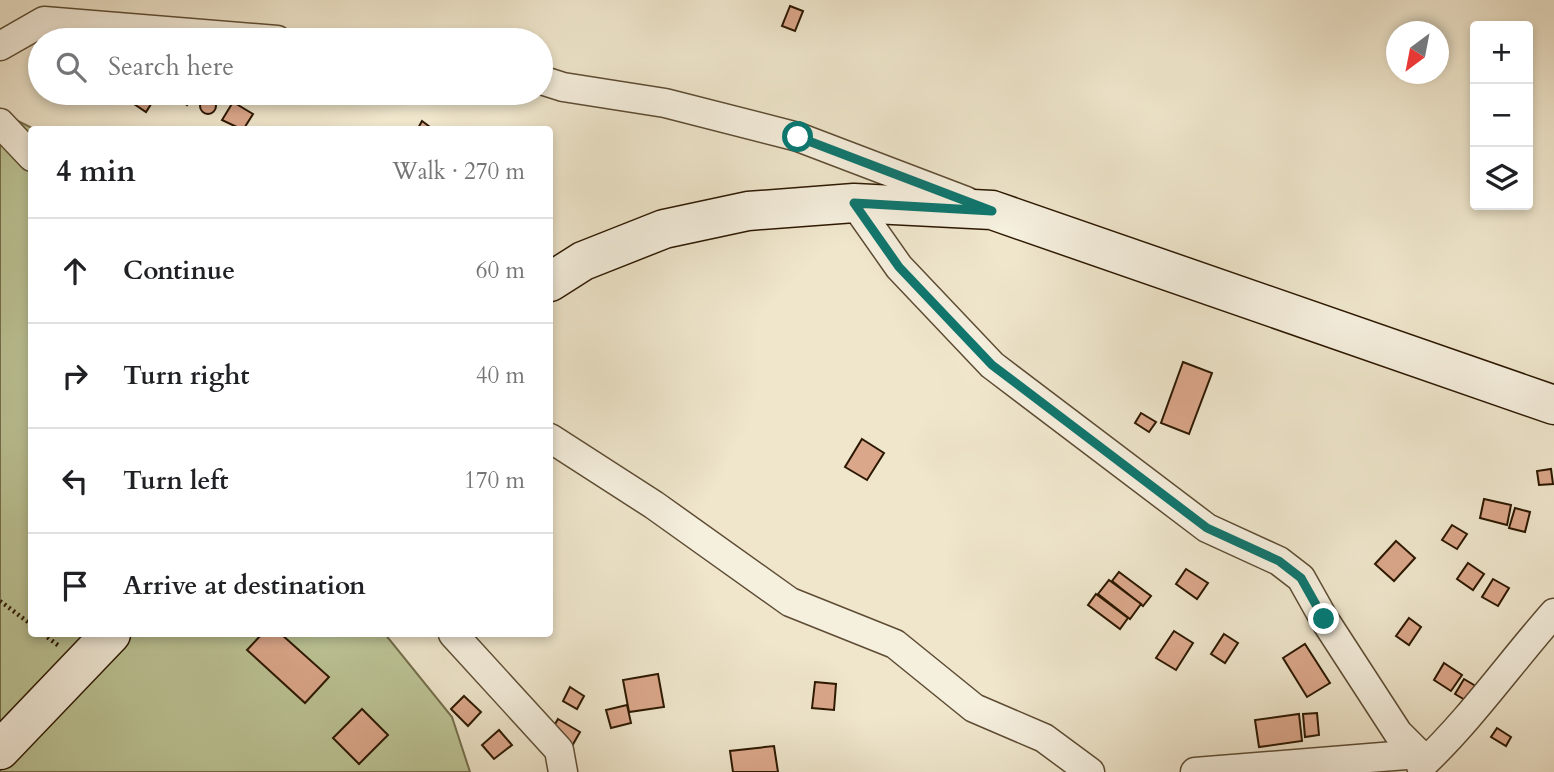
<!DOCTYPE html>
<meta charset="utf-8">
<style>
:root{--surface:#fff;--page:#f2f2f2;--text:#202124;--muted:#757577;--line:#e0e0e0}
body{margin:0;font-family:Cardo,serif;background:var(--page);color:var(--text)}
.controls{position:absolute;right:21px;top:21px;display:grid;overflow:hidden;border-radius:7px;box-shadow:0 4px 10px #0003}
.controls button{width:63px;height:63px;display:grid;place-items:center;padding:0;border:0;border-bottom:2px solid var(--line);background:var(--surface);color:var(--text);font:35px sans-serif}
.compass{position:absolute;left:1386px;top:21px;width:63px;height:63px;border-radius:50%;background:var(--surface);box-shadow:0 4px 10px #0003;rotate:212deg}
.stop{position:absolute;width:21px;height:21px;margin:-16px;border:5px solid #0f766e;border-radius:50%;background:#fff}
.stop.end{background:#0f766e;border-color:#fff;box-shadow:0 2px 7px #0008}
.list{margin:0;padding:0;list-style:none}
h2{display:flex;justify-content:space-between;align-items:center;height:91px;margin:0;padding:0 28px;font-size:30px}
h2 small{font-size:23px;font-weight:400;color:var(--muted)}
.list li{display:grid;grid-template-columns:46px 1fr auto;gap:21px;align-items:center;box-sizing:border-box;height:105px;padding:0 28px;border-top:2px solid var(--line)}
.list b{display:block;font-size:26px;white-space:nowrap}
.list em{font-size:23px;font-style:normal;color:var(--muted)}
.icon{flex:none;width:38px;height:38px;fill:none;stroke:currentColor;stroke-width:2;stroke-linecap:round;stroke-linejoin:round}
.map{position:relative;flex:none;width:1554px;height:772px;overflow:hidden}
.search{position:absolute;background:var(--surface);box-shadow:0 4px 10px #0003;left:28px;top:28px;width:525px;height:77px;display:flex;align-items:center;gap:18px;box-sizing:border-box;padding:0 24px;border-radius:38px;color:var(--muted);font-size:26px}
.panel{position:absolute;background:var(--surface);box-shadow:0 4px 10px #0003;left:28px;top:126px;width:525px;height:511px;border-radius:7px}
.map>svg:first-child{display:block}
.green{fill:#bcc496;stroke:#746e4b;stroke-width:2}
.building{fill:#dba78b;stroke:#2c1800;stroke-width:2}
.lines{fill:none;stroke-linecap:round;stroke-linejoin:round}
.street-casing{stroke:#5d4c33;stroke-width:31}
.secondary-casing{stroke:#2c1800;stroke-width:41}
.path{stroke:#2c1800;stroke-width:4.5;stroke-dasharray:2 3.5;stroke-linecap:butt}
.street{stroke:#f5efde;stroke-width:28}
.secondary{stroke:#f5efde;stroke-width:38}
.route{stroke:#0f766e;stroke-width:9}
</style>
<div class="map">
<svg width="1554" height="772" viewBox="0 0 1554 772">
<rect width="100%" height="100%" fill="#efe6cc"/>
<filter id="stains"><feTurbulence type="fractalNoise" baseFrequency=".00286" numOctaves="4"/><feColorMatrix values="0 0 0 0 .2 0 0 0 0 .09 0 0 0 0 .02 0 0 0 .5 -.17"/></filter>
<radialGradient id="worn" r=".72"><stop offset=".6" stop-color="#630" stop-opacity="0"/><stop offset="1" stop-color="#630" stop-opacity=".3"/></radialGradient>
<polygon class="green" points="0,112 34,129 32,130 32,634 385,634 452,717 470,772 0,772"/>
<g class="building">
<polygon points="790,6 803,11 795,31 782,26"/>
<polygon points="141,93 153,101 146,112 134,104"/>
<polygon points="170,93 194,93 187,105"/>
<circle cx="208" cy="106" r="8"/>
<polygon points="233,102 253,114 243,130 222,120"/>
<polygon points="422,121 434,130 417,130"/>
<polygon points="1183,362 1212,373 1189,434 1161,423"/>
<polygon points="1141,413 1156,422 1149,432 1135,423"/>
<polygon points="862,439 884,453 867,480 845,467"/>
<polygon points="1551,469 1553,484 1539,485 1537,471"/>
<polygon points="1484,499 1511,505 1507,525 1480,518"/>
<polygon points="1515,508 1530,512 1525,532 1509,528"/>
<polygon points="1452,525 1467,534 1457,549 1442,540"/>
<polygon points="1396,541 1415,558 1394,581 1375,564"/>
<polygon points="1468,563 1484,574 1473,590 1457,579"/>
<polygon points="1186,569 1208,583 1197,599 1176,584"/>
<polygon points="1119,572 1151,596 1143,606 1112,581"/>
<polygon points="1493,579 1509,588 1498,606 1482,597"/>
<polygon points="1109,580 1141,604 1130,619 1098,594"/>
<polygon points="1096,594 1128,618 1120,629 1088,605"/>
<polygon points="1409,618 1421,627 1409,645 1396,636"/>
<polygon points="1174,631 1193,643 1176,670 1156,658"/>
<polygon points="262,634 281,634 329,677 305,703 247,650"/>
<polygon points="1224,634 1238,643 1225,663 1211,654"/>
<polygon points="1305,644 1330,683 1307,697 1283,658"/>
<polygon points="1444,663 1462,675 1451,691 1434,680"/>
<polygon points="658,674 664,707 629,712 623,680"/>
<polygon points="1464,679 1479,688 1470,703 1455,694"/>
<polygon points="815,682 836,684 834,710 812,708"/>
<polygon points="570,687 584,696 577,709 563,701"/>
<polygon points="464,696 481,712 468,726 451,709"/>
<polygon points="627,705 631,723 611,728 606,710"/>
<polygon points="362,709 388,735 359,764 333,738"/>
<polygon points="1317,713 1319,735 1305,737 1303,714"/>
<polygon points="1299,714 1302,741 1259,747 1255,720"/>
<polygon points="558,719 580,732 572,746 550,733"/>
<polygon points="1497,728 1511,737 1506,746 1491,737"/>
<polygon points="499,730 512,745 494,759 482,745"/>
<polygon points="774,746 778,772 733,772 730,751"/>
</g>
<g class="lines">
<g class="street-casing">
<g id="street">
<polyline points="0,46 44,21 277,40"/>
<polyline points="541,80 563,87 665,103 798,137 966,201"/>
<polyline points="0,123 32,157"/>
<path d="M 854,203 L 899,267 L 992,365 L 1207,528 L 1279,561 L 1301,578 L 1324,619 L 1398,733 L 1419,754 L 1421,766 C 1471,719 1509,664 1554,613"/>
<polyline points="550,438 654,505 790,602 895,644 974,708 1044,738 1090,772"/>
<polyline points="453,634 559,750 563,772"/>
<polyline points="1195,772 1419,754"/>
</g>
</g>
<g class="secondary-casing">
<g id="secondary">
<polyline points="550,282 583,261 664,229 748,211 854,203 992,210 1554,405"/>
<polyline points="0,750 111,634"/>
</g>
</g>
<g class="path">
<polyline points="0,601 32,625"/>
<polyline points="43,634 59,646"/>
</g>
<use href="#street" class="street"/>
<use href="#secondary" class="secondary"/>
</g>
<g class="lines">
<polyline class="route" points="798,137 992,211 854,203 899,267 992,365 1207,528 1279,561 1301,578 1324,619"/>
</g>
<rect width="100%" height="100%" filter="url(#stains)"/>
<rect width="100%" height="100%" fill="url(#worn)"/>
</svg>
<div class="controls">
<button>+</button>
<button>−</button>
<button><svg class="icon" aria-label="layers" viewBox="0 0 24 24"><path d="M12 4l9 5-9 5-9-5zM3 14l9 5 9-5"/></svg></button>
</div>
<svg class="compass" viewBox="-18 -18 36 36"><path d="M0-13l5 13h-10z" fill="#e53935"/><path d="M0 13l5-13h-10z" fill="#757577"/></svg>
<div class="stop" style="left:798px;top:137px"></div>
<div class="stop end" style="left:1324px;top:619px"></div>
<div class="search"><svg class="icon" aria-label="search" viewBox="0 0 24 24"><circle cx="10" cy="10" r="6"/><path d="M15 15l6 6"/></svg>Search here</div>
<section class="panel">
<h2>4 min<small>Walk · 270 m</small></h2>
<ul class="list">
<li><svg class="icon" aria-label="ahead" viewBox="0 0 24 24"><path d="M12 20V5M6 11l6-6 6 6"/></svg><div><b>Continue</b></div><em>60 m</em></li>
<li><svg class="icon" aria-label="right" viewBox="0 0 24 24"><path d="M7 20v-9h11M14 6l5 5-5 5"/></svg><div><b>Turn right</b></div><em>40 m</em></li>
<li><svg class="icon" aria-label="left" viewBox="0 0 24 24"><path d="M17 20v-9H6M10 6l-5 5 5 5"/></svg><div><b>Turn left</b></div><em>170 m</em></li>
<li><svg class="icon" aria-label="arrive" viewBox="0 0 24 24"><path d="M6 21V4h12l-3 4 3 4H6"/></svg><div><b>Arrive at destination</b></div></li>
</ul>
</section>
</div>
